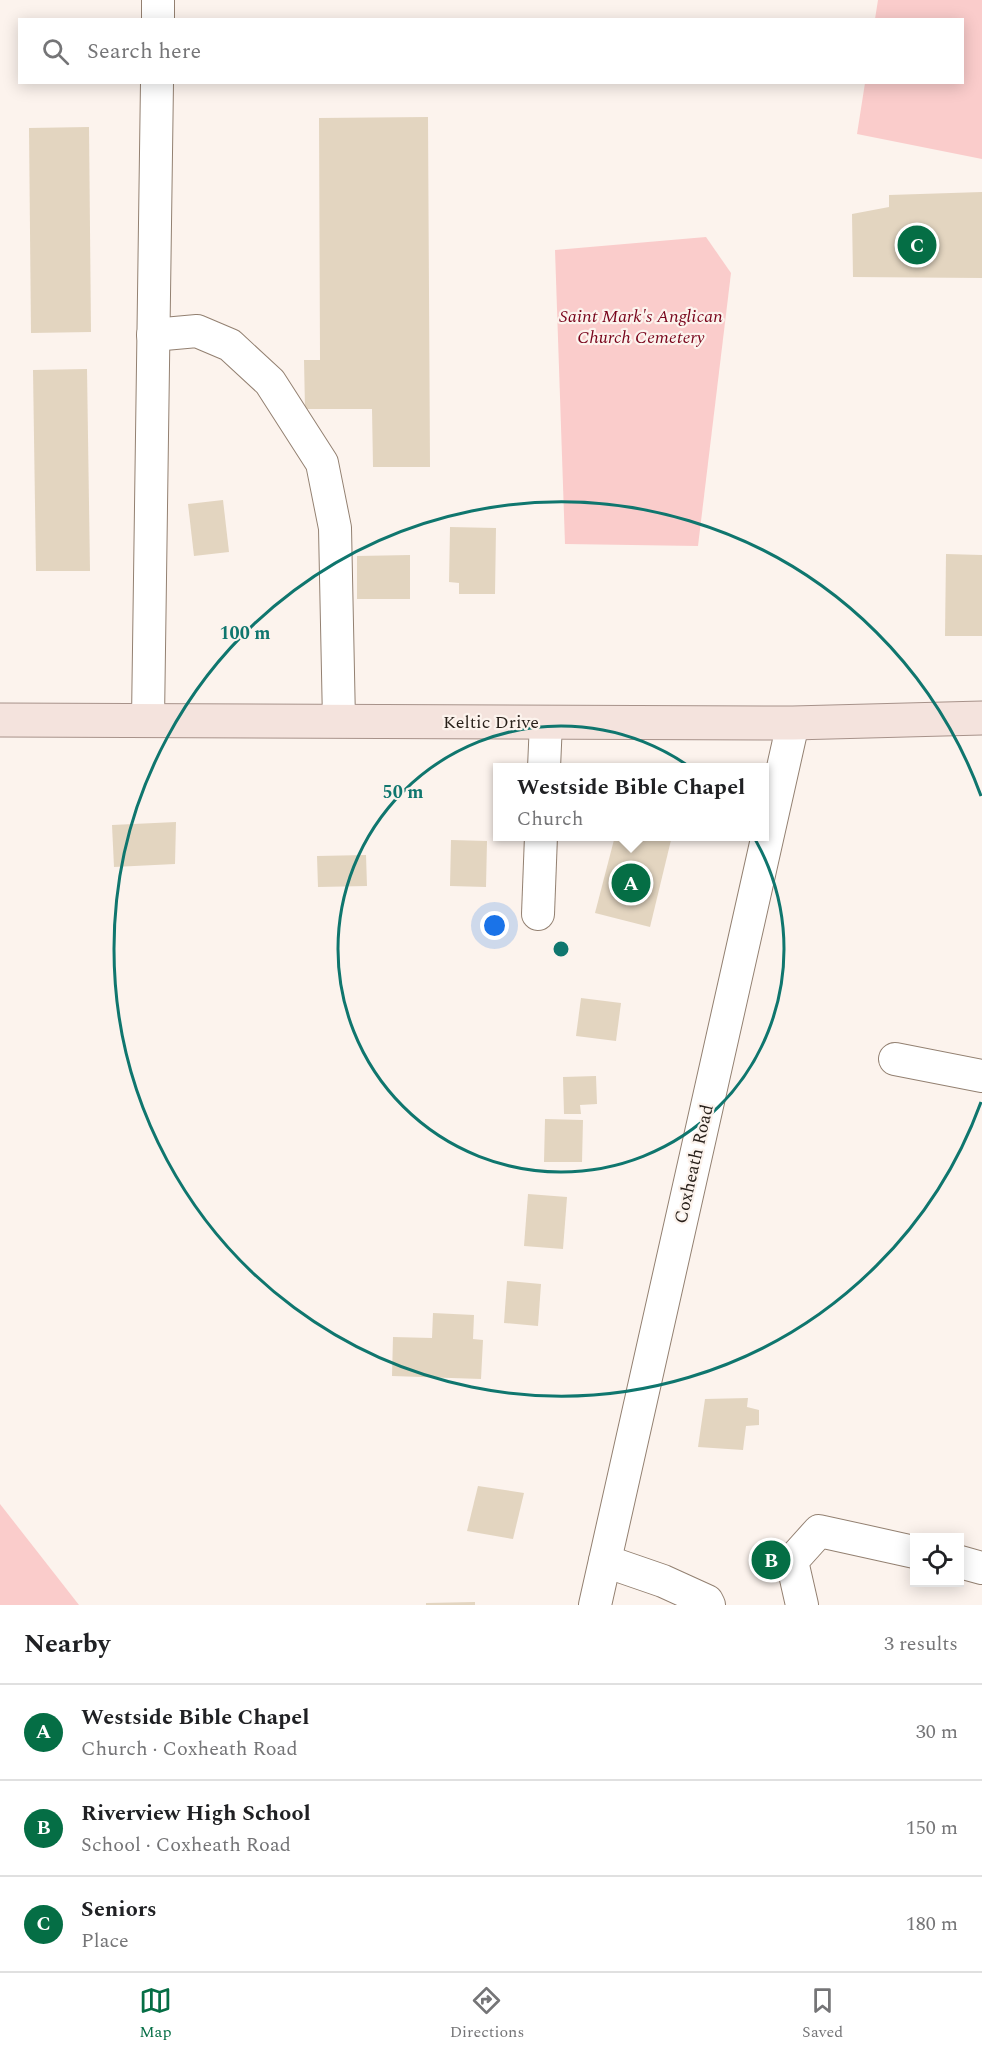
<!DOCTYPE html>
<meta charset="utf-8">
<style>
:root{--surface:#fff;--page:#f6f6f6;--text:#202124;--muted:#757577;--line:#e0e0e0;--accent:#056e45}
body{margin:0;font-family:Spectral,serif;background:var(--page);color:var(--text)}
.controls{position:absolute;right:18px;bottom:18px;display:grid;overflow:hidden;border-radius:0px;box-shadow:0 3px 15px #0003}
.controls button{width:54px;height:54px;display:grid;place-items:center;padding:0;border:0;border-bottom:2px solid var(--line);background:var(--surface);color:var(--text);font:30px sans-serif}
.you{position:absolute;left:495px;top:926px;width:21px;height:21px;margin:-15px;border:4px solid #fff;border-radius:50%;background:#1a73e8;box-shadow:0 0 0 9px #1a73e833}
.badge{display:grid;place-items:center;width:39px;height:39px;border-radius:50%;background:var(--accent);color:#fff;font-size:20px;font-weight:700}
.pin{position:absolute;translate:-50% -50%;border:3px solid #fff;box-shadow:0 2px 6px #0006}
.popup{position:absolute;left:493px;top:763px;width:276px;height:78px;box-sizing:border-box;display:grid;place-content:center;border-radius:0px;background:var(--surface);filter:drop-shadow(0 2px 4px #0005);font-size:20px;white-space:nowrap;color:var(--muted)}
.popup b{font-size:22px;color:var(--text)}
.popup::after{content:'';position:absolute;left:50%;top:100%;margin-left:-12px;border:12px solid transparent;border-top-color:var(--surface)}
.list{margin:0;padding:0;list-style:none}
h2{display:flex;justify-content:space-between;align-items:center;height:78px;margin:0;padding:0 24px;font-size:26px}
h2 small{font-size:20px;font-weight:400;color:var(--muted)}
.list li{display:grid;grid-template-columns:39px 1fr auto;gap:18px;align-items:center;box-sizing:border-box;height:96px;padding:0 24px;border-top:2px solid var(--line)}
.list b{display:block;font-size:22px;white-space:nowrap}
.list p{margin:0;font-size:20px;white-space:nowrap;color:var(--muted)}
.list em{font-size:20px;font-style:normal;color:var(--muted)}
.icon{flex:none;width:33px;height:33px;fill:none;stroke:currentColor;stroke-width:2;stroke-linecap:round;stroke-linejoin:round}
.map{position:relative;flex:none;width:982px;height:1605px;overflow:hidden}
.search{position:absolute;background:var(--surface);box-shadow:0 3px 15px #0003;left:18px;right:18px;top:18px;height:66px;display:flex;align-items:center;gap:15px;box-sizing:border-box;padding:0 21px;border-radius:0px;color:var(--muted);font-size:22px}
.sheet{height:366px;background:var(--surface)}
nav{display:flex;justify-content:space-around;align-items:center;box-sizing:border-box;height:84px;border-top:2px solid var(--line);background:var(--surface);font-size:16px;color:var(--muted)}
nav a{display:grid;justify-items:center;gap:3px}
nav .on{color:var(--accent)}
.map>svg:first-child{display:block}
.green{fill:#facccb}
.building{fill:#e3d5c0}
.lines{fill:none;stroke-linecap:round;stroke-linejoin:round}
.minor-casing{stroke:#938071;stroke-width:34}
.major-casing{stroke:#a7928a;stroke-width:35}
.minor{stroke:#fff;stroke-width:32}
.major{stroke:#f4e3dd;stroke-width:33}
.ring{fill:none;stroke:#0f766e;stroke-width:3}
.labels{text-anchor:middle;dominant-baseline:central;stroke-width:4.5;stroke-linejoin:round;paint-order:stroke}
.park-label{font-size:18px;font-style:italic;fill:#78041b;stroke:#fcf3ed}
.street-label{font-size:18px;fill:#271f19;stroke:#fcf3ed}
.centre{fill:#0f766e;stroke:#fcf3ed;stroke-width:3}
.ring-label{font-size:18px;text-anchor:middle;font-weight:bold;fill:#0f766e;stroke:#fcf3ed;stroke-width:4.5;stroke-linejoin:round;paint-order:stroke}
</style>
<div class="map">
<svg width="982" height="1605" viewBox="0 0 982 1605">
<rect width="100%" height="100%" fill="#fcf3ed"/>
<g class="green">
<polygon points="878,0 982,0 982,159 857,134 865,83 962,82 962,20 875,19"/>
<polygon points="706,237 731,273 698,546 565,544 555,250"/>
<polygon points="0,1504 79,1605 0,1605"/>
</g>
<g class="building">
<polygon points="428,117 430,467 373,467 372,409 305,409 304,360 320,360 319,118"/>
<polygon points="89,127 91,332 31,333 29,128"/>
<polygon points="982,192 982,278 853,277 852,214 889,207 889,195"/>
<polygon points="87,369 90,571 36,571 33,370"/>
<polygon points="223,500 229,552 194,556 188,504"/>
<polygon points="450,527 496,528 495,594 459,594 459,583 449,582"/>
<polygon points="946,554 982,555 982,636 945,636"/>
<polygon points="410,555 410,599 357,599 357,556"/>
<polygon points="176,822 175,864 114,867 112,825"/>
<polygon points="615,836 672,836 650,927 595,913"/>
<polygon points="451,840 487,841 486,887 450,886"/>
<polygon points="366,855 367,886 318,887 317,856"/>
<polygon points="581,998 621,1003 616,1041 576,1036"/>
<polygon points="596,1076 597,1104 580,1105 581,1114 564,1114 563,1077"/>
<polygon points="545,1119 583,1120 582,1162 544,1162"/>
<polygon points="528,1194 567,1197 563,1249 524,1246"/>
<polygon points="507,1281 541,1284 538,1326 504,1323"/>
<polygon points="433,1313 474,1315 473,1339 483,1340 481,1379 392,1376 393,1337 432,1338"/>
<polygon points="748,1398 747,1407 759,1410 759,1425 746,1426 743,1450 698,1447 705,1399"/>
<polygon points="478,1486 524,1493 513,1539 467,1531"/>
<polygon points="475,1602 475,1605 426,1605 426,1603"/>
</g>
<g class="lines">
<g class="minor-casing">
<g id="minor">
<polyline points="158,20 158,0"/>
<polyline points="153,335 197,331 230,345 270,382 322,463 335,528 339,721"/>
<polyline points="148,720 157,82"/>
<polyline points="544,768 546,722"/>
<polyline points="538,914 541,836"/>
<polyline points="895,1059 982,1076"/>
<polyline points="605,1561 663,1581 707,1601 709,1605"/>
<polyline points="960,1562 982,1568"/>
<polyline points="595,1605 793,723"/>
<polyline points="802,1605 792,1561 819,1531 914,1552"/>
</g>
</g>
<g class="major-casing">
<polyline id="major" points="0,720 793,723 982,718"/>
</g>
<use href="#minor" class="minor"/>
<use href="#major" class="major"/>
</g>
<g class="ring">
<circle cx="561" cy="949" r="223"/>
<path d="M981 1102A447 447 0 1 1 981 796"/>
</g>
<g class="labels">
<g class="park-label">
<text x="641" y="316">Saint Mark's Anglican<tspan x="641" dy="21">Church Cemetery</tspan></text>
</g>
<g class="street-label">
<text x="491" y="722">Keltic Drive</text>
<text transform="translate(694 1164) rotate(-77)">Coxheath Road</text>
</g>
</g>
<circle cx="561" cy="949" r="9" class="centre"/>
<g class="ring-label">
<text x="245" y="639">100 m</text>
<text x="403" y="798">50 m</text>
</g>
</svg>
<div class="controls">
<button><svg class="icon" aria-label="locate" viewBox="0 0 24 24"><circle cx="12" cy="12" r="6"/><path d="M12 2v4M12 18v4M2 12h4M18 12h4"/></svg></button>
</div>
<div class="you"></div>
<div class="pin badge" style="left:631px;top:883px">A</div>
<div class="popup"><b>Westside Bible Chapel</b>Church</div>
<div class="pin badge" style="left:771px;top:1560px">B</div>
<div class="pin badge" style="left:917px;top:245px">C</div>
<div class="search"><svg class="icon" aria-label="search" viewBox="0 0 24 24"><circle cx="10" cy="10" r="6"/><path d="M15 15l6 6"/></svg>Search here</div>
</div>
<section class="sheet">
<h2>Nearby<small>3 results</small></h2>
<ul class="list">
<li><span class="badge">A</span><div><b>Westside Bible Chapel</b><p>Church · Coxheath Road</p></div><em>30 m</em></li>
<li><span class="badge">B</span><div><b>Riverview High School</b><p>School · Coxheath Road</p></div><em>150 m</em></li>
<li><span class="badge">C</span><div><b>Seniors</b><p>Place</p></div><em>180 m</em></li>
</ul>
</section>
<nav>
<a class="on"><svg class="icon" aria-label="map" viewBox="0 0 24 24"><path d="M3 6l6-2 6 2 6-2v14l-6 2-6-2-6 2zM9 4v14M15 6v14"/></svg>Map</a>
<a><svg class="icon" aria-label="directions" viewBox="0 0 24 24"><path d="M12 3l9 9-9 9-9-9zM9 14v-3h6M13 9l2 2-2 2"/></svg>Directions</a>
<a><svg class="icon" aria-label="saved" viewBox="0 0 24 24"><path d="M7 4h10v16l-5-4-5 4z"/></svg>Saved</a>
</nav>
